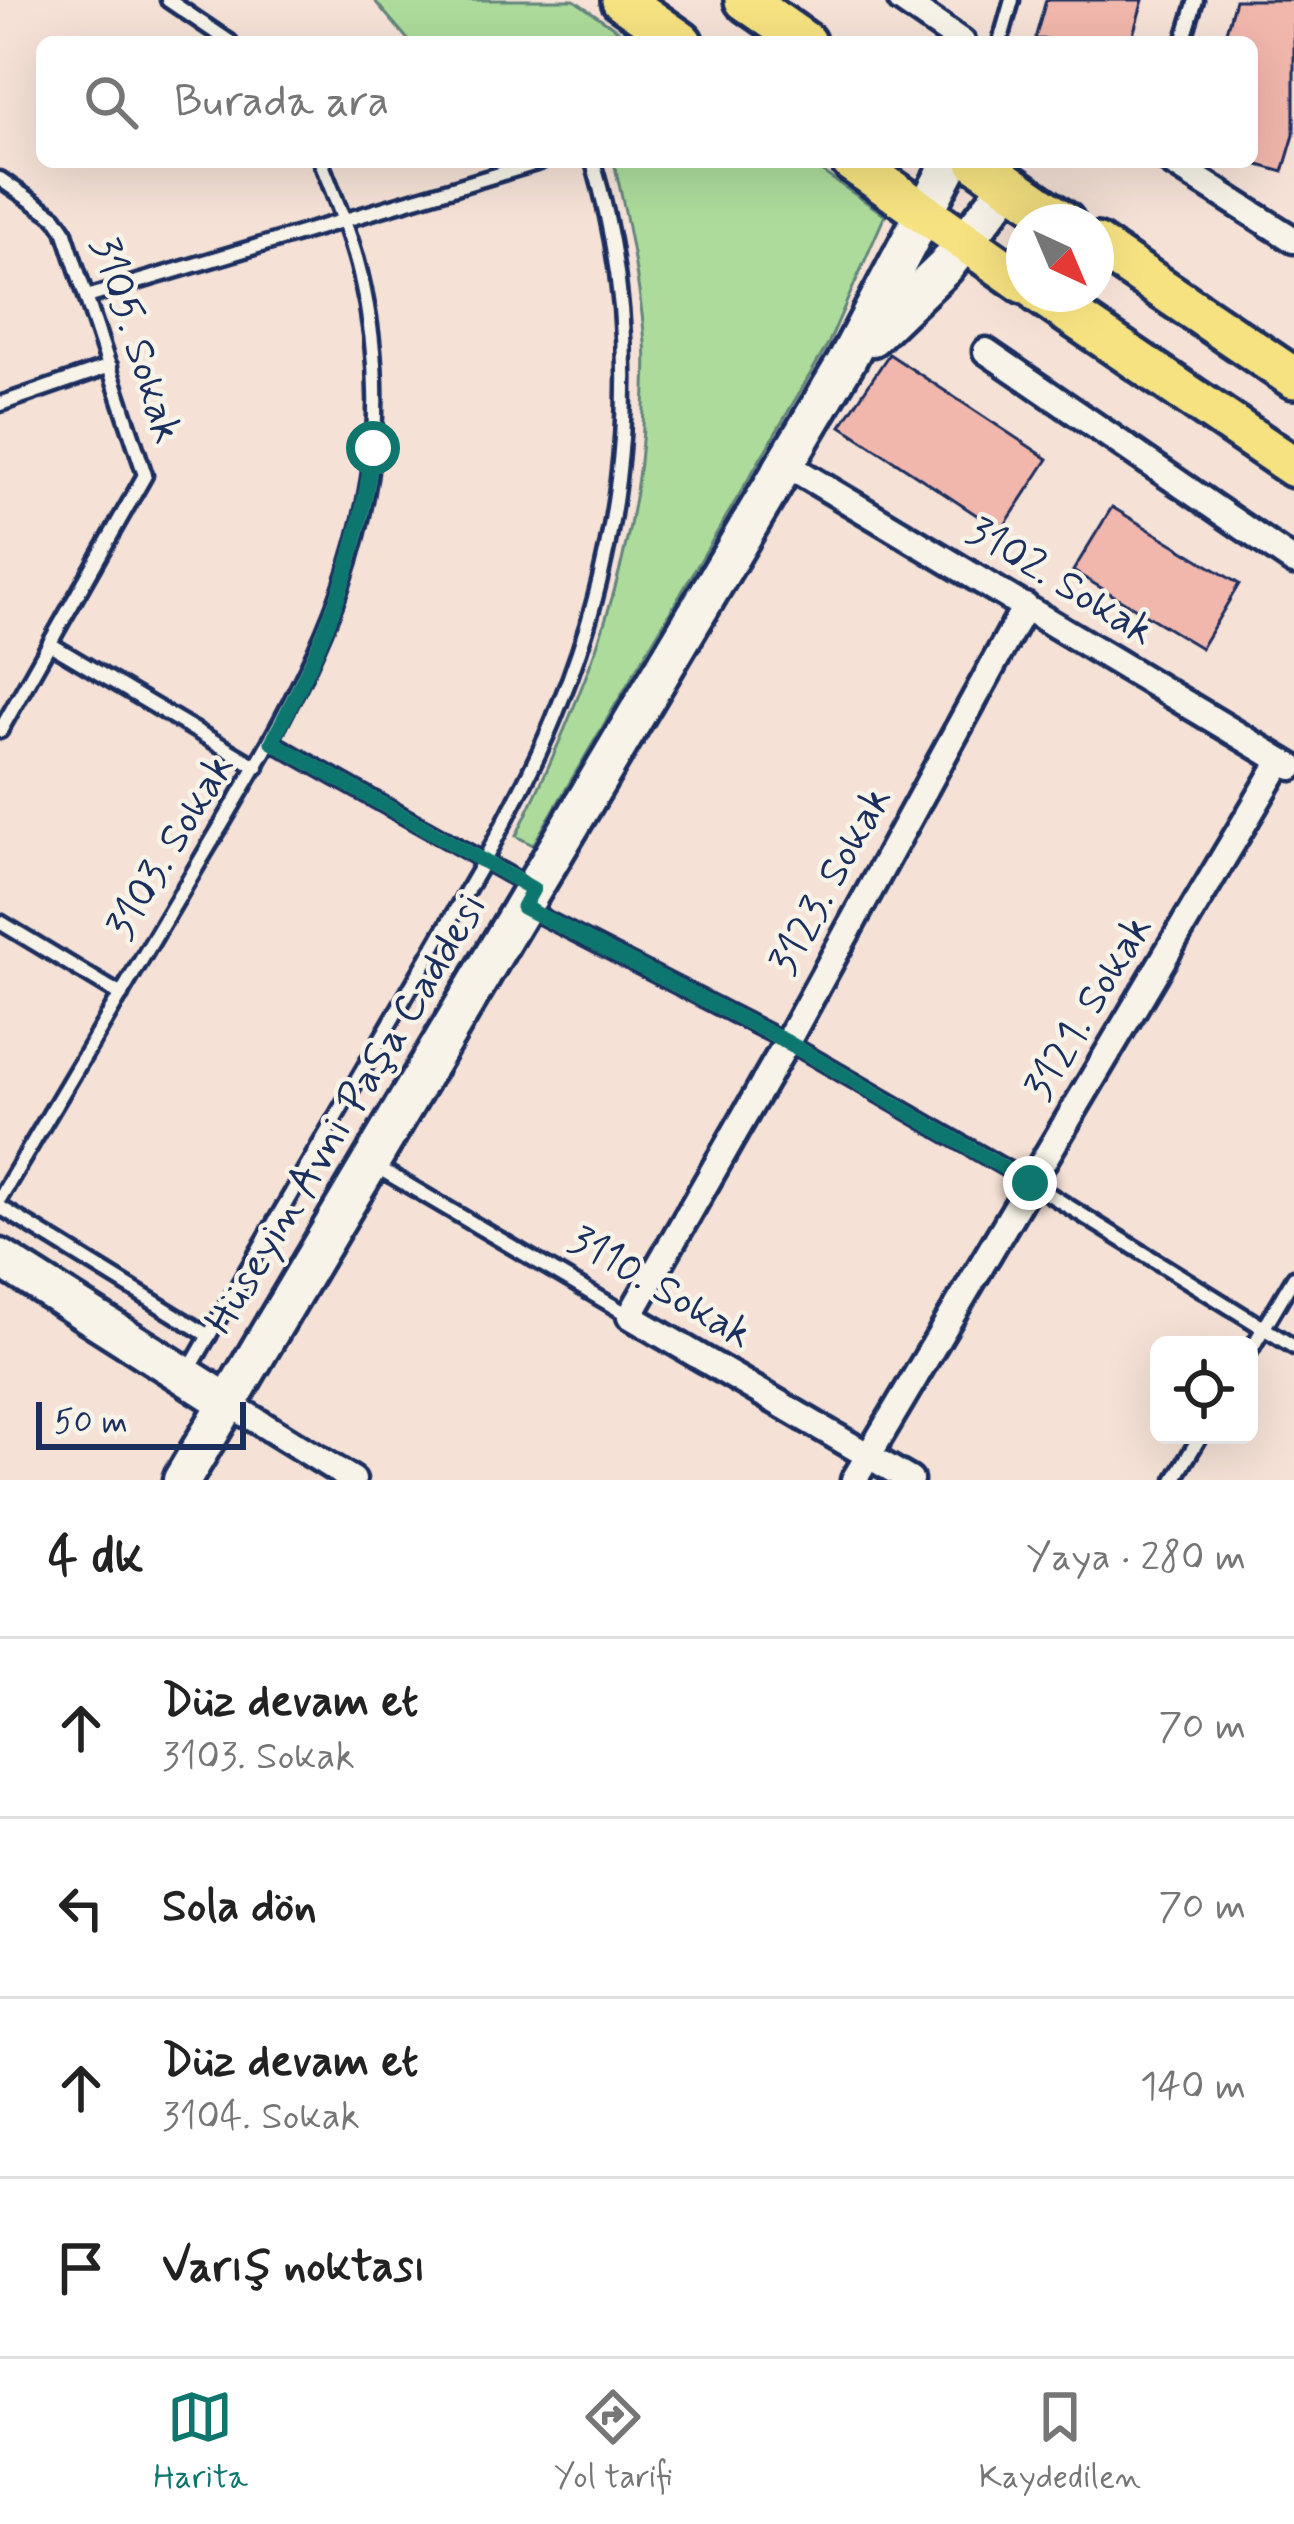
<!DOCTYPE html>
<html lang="tr">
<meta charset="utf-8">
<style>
:root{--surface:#fff;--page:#f2f2f2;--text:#222;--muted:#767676;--line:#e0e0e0;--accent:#0f766e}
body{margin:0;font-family:Mynerve,sans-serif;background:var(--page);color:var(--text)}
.controls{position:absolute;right:36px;bottom:36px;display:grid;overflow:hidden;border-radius:18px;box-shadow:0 12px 48px #0002}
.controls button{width:108px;height:108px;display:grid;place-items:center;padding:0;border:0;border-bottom:3px solid var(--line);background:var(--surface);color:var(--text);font:60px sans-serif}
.compass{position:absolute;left:1006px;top:204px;width:108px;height:108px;border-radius:50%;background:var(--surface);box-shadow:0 12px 48px #0002;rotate:136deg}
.scale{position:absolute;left:36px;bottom:30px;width:210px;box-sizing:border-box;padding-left:12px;border:6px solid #1b2f5e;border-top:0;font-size:33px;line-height:42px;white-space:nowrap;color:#1b2f5e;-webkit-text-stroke:9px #f7f3e8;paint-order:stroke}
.stop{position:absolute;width:36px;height:36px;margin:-27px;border:9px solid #0f766e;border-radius:50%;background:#fff}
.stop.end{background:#0f766e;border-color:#fff;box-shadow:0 3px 12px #0008}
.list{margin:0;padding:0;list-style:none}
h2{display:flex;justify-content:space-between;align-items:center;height:156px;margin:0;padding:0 48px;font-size:51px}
h2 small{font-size:39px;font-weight:400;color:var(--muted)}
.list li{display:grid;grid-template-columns:78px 1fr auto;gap:36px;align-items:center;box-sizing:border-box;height:180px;padding:0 48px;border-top:3px solid var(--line)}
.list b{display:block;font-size:45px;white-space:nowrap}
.list p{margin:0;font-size:39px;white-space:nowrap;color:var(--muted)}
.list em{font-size:39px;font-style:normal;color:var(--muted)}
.icon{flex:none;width:66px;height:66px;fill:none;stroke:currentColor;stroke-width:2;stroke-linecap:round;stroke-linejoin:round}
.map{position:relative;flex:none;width:1294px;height:1480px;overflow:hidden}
.search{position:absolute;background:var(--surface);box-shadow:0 12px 48px #0002;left:36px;right:36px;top:36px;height:132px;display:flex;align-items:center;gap:30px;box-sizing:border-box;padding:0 42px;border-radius:18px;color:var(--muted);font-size:45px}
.sheet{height:876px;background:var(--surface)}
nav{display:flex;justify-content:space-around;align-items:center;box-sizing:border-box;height:168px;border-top:3px solid var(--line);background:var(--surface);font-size:33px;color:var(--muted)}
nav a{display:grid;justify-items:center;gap:6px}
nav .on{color:var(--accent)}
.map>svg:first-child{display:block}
.green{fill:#acdb9b;stroke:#64857c;stroke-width:3}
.building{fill:#f1b6ac;stroke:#1b2f5e;stroke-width:3}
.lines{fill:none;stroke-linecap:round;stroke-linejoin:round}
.lane-casing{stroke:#1b2f5e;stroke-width:21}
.street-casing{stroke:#1b2f5e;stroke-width:33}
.secondary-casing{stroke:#1b2f5e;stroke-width:45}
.primary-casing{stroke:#1b2f5e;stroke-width:48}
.lane{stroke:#f7f3e8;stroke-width:12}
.street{stroke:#f7f3e8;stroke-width:24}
.secondary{stroke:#f7f3e8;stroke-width:36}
.primary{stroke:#f6e281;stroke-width:39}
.route{stroke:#0f766e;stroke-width:15}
.labels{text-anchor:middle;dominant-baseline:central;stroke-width:9;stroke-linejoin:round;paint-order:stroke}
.street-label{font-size:42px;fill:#1b2f5e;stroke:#f7f3e8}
</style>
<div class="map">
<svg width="1294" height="1480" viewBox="0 0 1294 1480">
<rect width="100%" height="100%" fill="#f5e1d6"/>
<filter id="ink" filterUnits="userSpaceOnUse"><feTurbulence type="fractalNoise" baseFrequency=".00833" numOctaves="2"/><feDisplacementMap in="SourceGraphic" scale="24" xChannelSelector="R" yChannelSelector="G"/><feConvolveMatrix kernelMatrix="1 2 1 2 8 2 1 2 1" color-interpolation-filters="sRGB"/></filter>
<g filter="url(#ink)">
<g class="green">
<polygon points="374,0 574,0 635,42 410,42"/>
<path d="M 614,162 L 808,162 L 885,215 L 828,344 L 533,845 L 516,836 C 582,700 639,560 644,408 C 645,386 647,364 645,343 C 640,282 628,222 614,162 Z"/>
</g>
<g class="building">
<polygon points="1046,0 1143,0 1131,42 1035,39"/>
<polygon points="1235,0 1294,0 1294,135 1283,172 1248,162 1252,162 1252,42 1223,42"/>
<polygon points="889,354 1048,459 1001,531 841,426"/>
<polygon points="1112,507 1239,584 1201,648 1073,571"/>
</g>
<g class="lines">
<g class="lane-casing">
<g id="lane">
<polyline points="168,0 230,42"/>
<polyline points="1000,42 1012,0"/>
<polyline points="1183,42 1196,0"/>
<polyline points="0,179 55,217 64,230 145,475 0,731"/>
<polyline points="87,297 540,162"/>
<polyline points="0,404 110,366"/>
<polyline points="50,644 257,767"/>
<polyline points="272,742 527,885"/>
<polyline points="525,908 787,1042 1031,1183 1294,1347"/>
<polyline points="0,922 121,995"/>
<polyline points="372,1164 630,1316"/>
<path d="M 0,1198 C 67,1086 134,974 200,861 C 312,674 415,502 360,273 C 351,235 335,198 321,162"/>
<polyline points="0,1207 209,1336"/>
<polyline points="1249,1353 1294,1277"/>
<path d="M 189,1370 L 484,861 C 511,809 539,758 560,703 C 629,532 646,339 593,162"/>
<polyline points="1174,1480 1201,1435"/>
</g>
</g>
<g class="street-casing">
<g id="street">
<polyline points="901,0 962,42"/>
<polyline points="1171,162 1294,240"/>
<polyline points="986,351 1294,562"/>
<polyline points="786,464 1292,767"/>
<polyline points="228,1403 353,1480"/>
<polyline points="854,1480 1281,761"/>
<polyline points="910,1480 630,1316 787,1042 1025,606"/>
</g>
</g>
<g class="secondary-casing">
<g id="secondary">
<polyline points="872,337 945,267 1009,185"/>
<polyline points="0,1258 228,1403"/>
<polyline points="182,1480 847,360 951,162"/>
</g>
</g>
<g class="primary-casing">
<g id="primary">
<polyline points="622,0 682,42"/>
<polyline points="745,0 805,42"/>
<polyline points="852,162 1024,283"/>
<polyline points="977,162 1064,222"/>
<polyline points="1096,244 1294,378"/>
<polyline points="1040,294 1294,467"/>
</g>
</g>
<use href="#lane" class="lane"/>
<use href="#street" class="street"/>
<use href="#secondary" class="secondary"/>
<use href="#primary" class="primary"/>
</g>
</g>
<g class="lines" filter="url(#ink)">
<path class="route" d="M 373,448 C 358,562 325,641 272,742 L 533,889 L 523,907 L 787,1042 L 1030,1183"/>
</g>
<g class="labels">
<g class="street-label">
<text transform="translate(135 340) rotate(72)">3105. Sokak</text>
<text transform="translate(1060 582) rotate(31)">3102. Sokak</text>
<text transform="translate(171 847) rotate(-59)">3103. Sokak</text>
<text transform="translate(831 881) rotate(-61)">3123. Sokak</text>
<text transform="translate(1089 1008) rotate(-59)">3121. Sokak</text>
<text transform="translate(347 1114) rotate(-59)">Hüseyin Avni Paşa Caddesi</text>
<text transform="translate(660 1288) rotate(30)">3110. Sokak</text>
</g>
</g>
</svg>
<div class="controls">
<button><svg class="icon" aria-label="locate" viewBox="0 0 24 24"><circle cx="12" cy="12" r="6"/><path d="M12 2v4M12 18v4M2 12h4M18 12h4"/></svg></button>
</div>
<svg class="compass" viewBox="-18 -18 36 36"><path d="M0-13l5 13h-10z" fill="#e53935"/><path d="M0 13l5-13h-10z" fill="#767676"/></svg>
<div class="scale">50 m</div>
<div class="stop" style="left:373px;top:448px"></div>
<div class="stop end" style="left:1030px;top:1183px"></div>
<div class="search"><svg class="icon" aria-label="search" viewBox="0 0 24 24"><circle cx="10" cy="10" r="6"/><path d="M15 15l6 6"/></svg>Burada ara</div>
</div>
<section class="sheet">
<h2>4 dk<small>Yaya · 280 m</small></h2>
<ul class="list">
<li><svg class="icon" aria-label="ahead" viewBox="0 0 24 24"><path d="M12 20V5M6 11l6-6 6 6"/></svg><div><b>Düz devam et</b><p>3103. Sokak</p></div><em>70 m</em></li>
<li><svg class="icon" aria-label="left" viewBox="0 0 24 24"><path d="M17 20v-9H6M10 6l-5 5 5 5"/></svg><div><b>Sola dön</b></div><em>70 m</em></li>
<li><svg class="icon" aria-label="ahead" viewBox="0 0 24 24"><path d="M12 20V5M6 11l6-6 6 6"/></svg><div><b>Düz devam et</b><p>3104. Sokak</p></div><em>140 m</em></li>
<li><svg class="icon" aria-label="arrive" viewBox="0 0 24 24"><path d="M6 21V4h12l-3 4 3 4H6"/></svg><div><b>Varış noktası</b></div></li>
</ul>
</section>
<nav>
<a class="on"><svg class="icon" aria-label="map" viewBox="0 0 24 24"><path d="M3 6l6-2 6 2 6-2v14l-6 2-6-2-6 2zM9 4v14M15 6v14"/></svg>Harita</a>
<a><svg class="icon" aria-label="directions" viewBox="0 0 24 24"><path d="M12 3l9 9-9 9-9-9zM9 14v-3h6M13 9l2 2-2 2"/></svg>Yol tarifi</a>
<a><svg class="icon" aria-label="saved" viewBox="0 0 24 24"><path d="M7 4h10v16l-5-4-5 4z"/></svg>Kaydedilen</a>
</nav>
